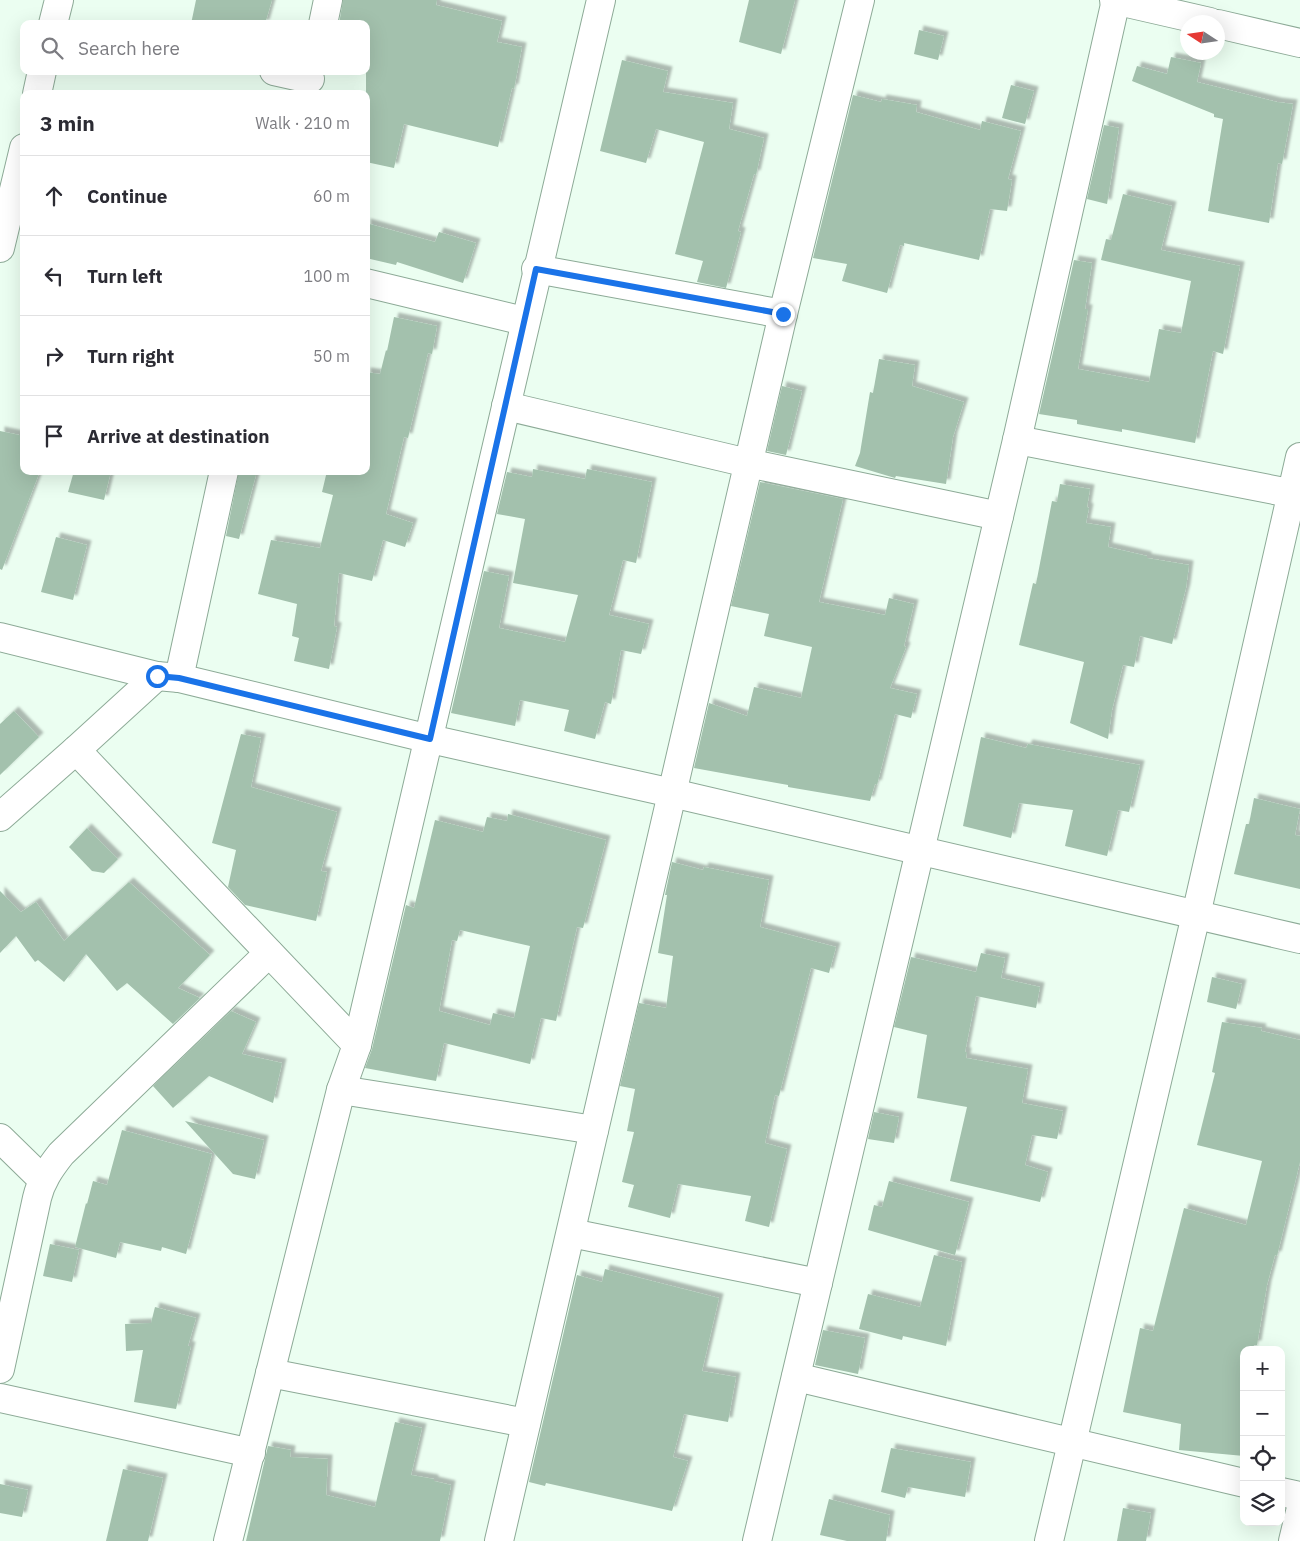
<!DOCTYPE html>
<meta charset="utf-8">
<style>
:root{--surface:#fff;--page:#f7f7f7;--text:#2b2b33;--muted:#7c7c81;--line:#e1e1e2}
body{margin:0;font-family:"IBM Plex Sans",sans-serif;background:var(--page);color:var(--text)}
.controls{position:absolute;right:15px;bottom:15px;display:grid;overflow:hidden;border-radius:10px;box-shadow:0 5px 20px #0002}
.controls button{width:45px;height:45px;display:grid;place-items:center;padding:0;border:0;border-bottom:1px solid var(--line);background:var(--surface);color:var(--text);font:25px sans-serif}
.compass{position:absolute;left:1180px;top:15px;width:45px;height:45px;border-radius:50%;background:var(--surface);box-shadow:0 5px 20px #0002;rotate:282deg}
.stop{position:absolute;width:15px;height:15px;margin:-11px;border:4px solid #1a73e8;border-radius:50%;background:#fff}
.stop.end{background:#1a73e8;border-color:#fff;box-shadow:0 1px 5px #0008}
.list{margin:0;padding:0;list-style:none}
h2{display:flex;justify-content:space-between;align-items:center;height:65px;margin:0;padding:0 20px;font-size:21px}
h2 small{font-size:16px;font-weight:400;color:var(--muted)}
.list li{display:grid;grid-template-columns:32px 1fr auto;gap:15px;align-items:center;box-sizing:border-box;height:80px;padding:0 20px;border-top:1px solid var(--line)}
.list b{display:block;font-size:19px;white-space:nowrap}
.list em{font-size:16px;font-style:normal;color:var(--muted)}
.icon{flex:none;width:28px;height:28px;fill:none;stroke:currentColor;stroke-width:2;stroke-linecap:round;stroke-linejoin:round}
.map{position:relative;flex:none;width:1300px;height:1541px;overflow:hidden}
.search{position:absolute;background:var(--surface);box-shadow:0 5px 20px #0002;left:20px;top:20px;width:350px;height:55px;display:flex;align-items:center;gap:12px;box-sizing:border-box;padding:0 18px;border-radius:10px;color:var(--muted);font-size:19px}
.panel{position:absolute;background:var(--surface);box-shadow:0 5px 20px #0002;left:20px;top:90px;width:350px;height:385px;border-radius:10px}
.map>svg:first-child{display:block}
.building{fill:#a3c1ad;fill-rule:evenodd;filter:url(#shadow)}
.lines{fill:none;stroke-linecap:round;stroke-linejoin:round}
.minor-casing{stroke:#8daa97;stroke-width:30}
.minor{stroke:#fff;stroke-width:28}
.route{stroke:#1a73e8;stroke-width:6}
</style>
<div class="map">
<svg width="1300" height="1541" viewBox="0 0 1300 1541">
<defs>
<filter id="shadow"><feDropShadow dx="4.5" dy="-4.5" stdDeviation="1" flood-color="#0004"/></filter>
</defs>
<rect width="100%" height="100%" fill="#ebfef1"/>
<g class="building">
<polygon points="196,0 272,0 265,24 191,24"/>
<polygon points="343,0 437,0 436,5 502,21 497,42 522,47 514,89 512,88 498,147 404,124 394,168 366,162 366,24 339,24"/>
<polygon points="749,0 795,0 781,54 739,42"/>
<polygon points="919,30 944,36 938,60 914,54"/>
<polygon points="1171,57 1201,63 1197,82 1277,102 1293,104 1282,164 1278,163 1269,223 1208,211 1223,119 1214,117 1214,114 1132,81 1137,66 1167,74"/>
<polygon points="622,60 668,71 663,92 733,103 729,129 764,138 756,175 754,174 738,231 741,232 726,288 697,282 703,261 675,254 704,142 656,129 646,163 600,151"/>
<polygon points="1011,85 1034,91 1025,124 1002,118"/>
<polygon points="853,95 881,102 882,99 917,105 916,112 980,130 982,121 1021,131 1008,179 1012,180 1007,211 990,209 979,260 904,243 904,246 900,245 887,293 842,281 847,264 813,258"/>
<polygon points="1104,125 1119,128 1107,204 1087,199"/>
<polygon points="1123,194 1172,206 1161,250 1240,266 1223,354 1213,351 1195,443 1122,429 1122,432 1077,424 1077,420 1039,414 1074,260 1092,263 1085,309 1088,309 1078,369 1149,382 1159,329 1181,333 1191,281 1101,260 1106,239 1111,240"/>
<polygon points="366,223 435,242 439,232 476,243 463,283 397,262 396,265 366,258"/>
<polygon points="394,317 437,326 432,354 428,353 408,438 404,437 386,514 413,523 405,547 383,540 372,581 339,573 334,626 337,627 329,669 294,661 299,638 292,636 297,604 258,594 271,540 320,548 333,495 322,492 327,471 366,471 366,372 380,374 386,350 387,351"/>
<polygon points="879,359 915,365 912,386 964,402 953,437 946,484 896,476 895,478 855,466 860,453 870,392 873,393"/>
<polygon points="782,386 802,391 786,455 767,451"/>
<polygon points="0,431 24,436 24,471 40,471 2,570 0,569"/>
<polygon points="533,469 585,479 587,469 652,482 636,563 623,560 609,615 649,624 641,654 621,650 611,704 605,702 595,739 564,731 569,710 520,700 515,726 451,713 484,571 509,576 499,628 565,642 578,595 513,583 525,519 497,514 507,472 532,477"/>
<polygon points="74,471 111,471 104,500 68,492"/>
<polygon points="239,471 257,471 239,539 226,536"/>
<polygon points="760,482 843,499 819,602 885,615 889,598 914,604 904,646 906,647 890,688 917,694 911,718 895,714 877,785 875,784 870,801 788,787 788,785 694,768 709,703 747,716 754,687 801,698 812,647 764,636 769,614 731,606"/>
<polygon points="1060,484 1090,489 1087,507 1089,508 1086,523 1111,527 1108,547 1147,556 1147,558 1189,565 1186,588 1172,644 1140,636 1134,667 1123,665 1112,710 1108,739 1070,723 1084,662 1019,645 1033,583 1036,584 1052,501 1057,502"/>
<polygon points="56,537 87,545 73,600 41,592"/>
<polygon points="14,711 39,737 0,775 0,724"/>
<polygon points="241,734 261,738 251,787 337,812 321,871 327,872 316,921 245,905 228,887 236,850 212,843"/>
<polygon points="981,737 1026,748 1028,744 1140,765 1129,812 1118,810 1107,856 1065,846 1073,810 1019,803 1011,838 963,826"/>
<polygon points="1254,798 1300,809 1295,835 1300,836 1300,889 1234,874 1246,824 1249,824"/>
<path d="M 508,814 L 606,840 L 583,928 L 577,927 L 556,1021 L 541,1018 L 530,1064 L 444,1043 L 436,1081 L 365,1068 L 372,1049 L 406,905 L 414,908 L 435,820 L 483,832 L 487,817 L 507,821 ZM 460,930 L 530,946 L 514,1018 L 493,1013 L 490,1025 L 439,1011 L 452,940 L 457,941 Z"/>
<polygon points="87,828 118,859 104,873 92,871 69,847"/>
<polygon points="672,862 703,870 704,867 769,880 760,927 836,947 829,973 811,968 779,1096 775,1095 765,1143 787,1149 769,1227 745,1221 751,1196 678,1184 670,1218 628,1207 634,1185 622,1182 634,1132 627,1131 635,1089 620,1086 639,1003 666,1008 673,956 658,953 667,895 665,895"/>
<polygon points="129,882 210,955 178,988 200,998 173,1024 127,983 117,991 86,954 64,982 38,960 35,962 16,936 0,953 0,891 21,912 36,902 64,941"/>
<polygon points="981,953 1005,958 1001,978 1040,987 1036,1008 976,996 965,1052 967,1052 966,1058 1028,1069 1022,1103 1063,1111 1057,1139 1032,1135 1025,1165 1048,1172 1040,1202 950,1181 967,1107 917,1098 927,1035 894,1027 911,957 976,972"/>
<polygon points="1212,977 1242,984 1236,1009 1207,1002"/>
<polygon points="231,1011 256,1022 242,1054 282,1063 273,1103 209,1076 173,1108 153,1086"/>
<polygon points="1222,1022 1262,1028 1261,1031 1300,1040 1300,1162 1277,1256 1275,1255 1267,1285 1257,1345 1254,1345 1253,1350 1244,1350 1244,1456 1179,1450 1181,1424 1123,1412 1140,1328 1153,1331 1184,1208 1246,1225 1262,1161 1197,1145 1215,1073 1212,1072"/>
<polygon points="874,1112 899,1117 894,1143 868,1139"/>
<polygon points="185,1121 264,1140 255,1179 233,1174"/>
<polygon points="122,1130 212,1154 186,1254 162,1247 161,1251 120,1242 116,1258 75,1247 86,1203 87,1204 93,1181 107,1185"/>
<polygon points="889,1181 969,1202 955,1255 868,1230 874,1205 882,1207"/>
<polygon points="50,1244 79,1250 72,1282 43,1276"/>
<polygon points="934,1255 962,1262 946,1346 903,1336 902,1340 859,1329 868,1294 920,1307"/>
<polygon points="605,1269 719,1298 702,1371 736,1377 728,1422 684,1414 673,1457 688,1461 672,1511 546,1483 545,1486 529,1482 577,1275 602,1282"/>
<polygon points="155,1307 196,1318 188,1346 191,1346 176,1409 134,1402 143,1350 126,1351 125,1324 151,1323"/>
<polygon points="823,1330 865,1338 858,1374 815,1365"/>
<polygon points="395,1422 422,1428 411,1475 434,1479 434,1481 451,1485 440,1541 246,1541 268,1446 291,1450 290,1457 328,1459 326,1495 375,1507"/>
<polygon points="891,1448 971,1462 965,1497 908,1487 905,1498 881,1492"/>
<polygon points="123,1469 163,1478 148,1541 106,1541"/>
<polygon points="0,1484 28,1490 22,1517 0,1513"/>
<polygon points="829,1499 890,1515 886,1541 847,1541 820,1535"/>
<polygon points="1123,1508 1151,1513 1146,1541 1117,1541"/>
</g>
<g class="lines">
<g class="minor-casing">
<g id="minor">
<polyline points="1114,0 1210,22"/>
<polyline points="53,24 59,0"/>
<polyline points="323,24 328,0"/>
<polyline points="1218,24 1300,43"/>
<polyline points="274,71 310,79"/>
<polyline points="37,94 42,71"/>
<polyline points="0,248 24,148"/>
<polyline points="536,269 783,314"/>
<polyline points="366,283 524,321"/>
<polyline points="506,406 748,463 999,516"/>
<polyline points="1017,440 1300,495"/>
<polyline points="0,637 157,676 179,678 430,739 672,793 1300,939"/>
<polyline points="179,678 224,471"/>
<polyline points="76,750 357,1045"/>
<polyline points="0,817 76,750 157,676"/>
<polyline points="341,1090 594,1130"/>
<polyline points="0,1138 43,1180"/>
<polyline points="571,1233 818,1283"/>
<path d="M 0,1369 L 37,1198 C 41,1181 50,1168 61,1154 L 269,953"/>
<polyline points="270,1373 526,1423"/>
<polyline points="796,1377 1244,1483"/>
<polyline points="0,1398 251,1453"/>
<polyline points="1281,1492 1300,1496"/>
<path d="M 228,1541 L 341,1090 L 357,1045 C 440,697 518,348 601,0"/>
<polyline points="499,1541 783,314 860,0"/>
<polyline points="757,1541 1017,440 1116,0"/>
<polyline points="1049,1541 1196,915 1300,457"/>
<polyline points="1293,1541 1300,1512"/>
</g>
</g>
<use href="#minor" class="minor"/>
</g>
<g class="lines">
<polyline class="route" points="157,676 179,678 430,739 536,269 783,314"/>
</g>
</svg>
<div class="controls">
<button>+</button>
<button>−</button>
<button><svg class="icon" aria-label="locate" viewBox="0 0 24 24"><circle cx="12" cy="12" r="6"/><path d="M12 2v4M12 18v4M2 12h4M18 12h4"/></svg></button>
<button><svg class="icon" aria-label="layers" viewBox="0 0 24 24"><path d="M12 4l9 5-9 5-9-5zM3 14l9 5 9-5"/></svg></button>
</div>
<svg class="compass" viewBox="-18 -18 36 36"><path d="M0-13l5 13h-10z" fill="#e53935"/><path d="M0 13l5-13h-10z" fill="#7c7c81"/></svg>
<div class="stop" style="left:157px;top:676px"></div>
<div class="stop end" style="left:783px;top:314px"></div>
<div class="search"><svg class="icon" aria-label="search" viewBox="0 0 24 24"><circle cx="10" cy="10" r="6"/><path d="M15 15l6 6"/></svg>Search here</div>
<section class="panel">
<h2>3 min<small>Walk · 210 m</small></h2>
<ul class="list">
<li><svg class="icon" aria-label="ahead" viewBox="0 0 24 24"><path d="M12 20V5M6 11l6-6 6 6"/></svg><div><b>Continue</b></div><em>60 m</em></li>
<li><svg class="icon" aria-label="left" viewBox="0 0 24 24"><path d="M17 20v-9H6M10 6l-5 5 5 5"/></svg><div><b>Turn left</b></div><em>100 m</em></li>
<li><svg class="icon" aria-label="right" viewBox="0 0 24 24"><path d="M7 20v-9h11M14 6l5 5-5 5"/></svg><div><b>Turn right</b></div><em>50 m</em></li>
<li><svg class="icon" aria-label="arrive" viewBox="0 0 24 24"><path d="M6 21V4h12l-3 4 3 4H6"/></svg><div><b>Arrive at destination</b></div></li>
</ul>
</section>
</div>
